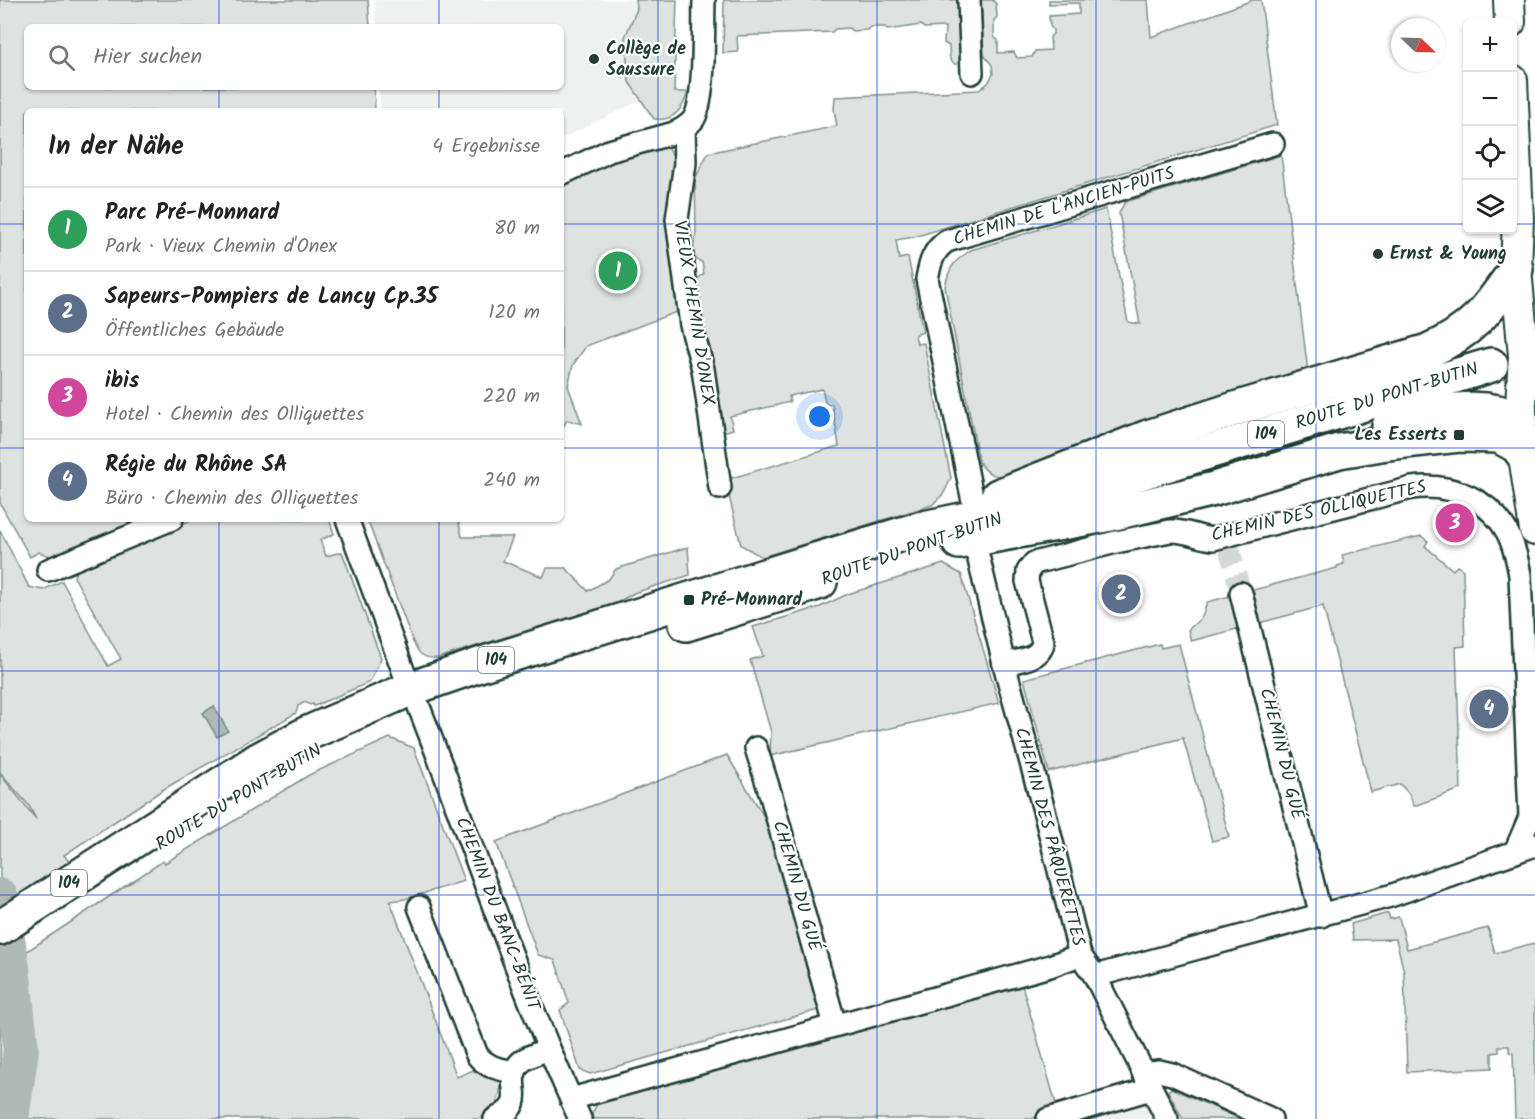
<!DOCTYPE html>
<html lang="de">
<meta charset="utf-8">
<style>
:root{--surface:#fff;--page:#f2f2f2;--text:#222;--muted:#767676;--line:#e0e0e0;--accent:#1a73e8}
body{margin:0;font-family:Kalam,sans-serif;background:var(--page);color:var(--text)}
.controls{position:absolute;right:18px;top:18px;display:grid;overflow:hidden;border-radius:9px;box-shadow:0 2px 4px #0004}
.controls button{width:54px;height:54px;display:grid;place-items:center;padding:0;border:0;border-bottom:2px solid var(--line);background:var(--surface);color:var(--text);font:30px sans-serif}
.compass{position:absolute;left:1391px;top:18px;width:54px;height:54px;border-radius:50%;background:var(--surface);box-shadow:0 2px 4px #0004;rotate:113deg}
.you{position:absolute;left:820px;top:417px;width:21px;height:21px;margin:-15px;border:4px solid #fff;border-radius:50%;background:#1a73e8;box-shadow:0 0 0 9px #1a73e833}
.badge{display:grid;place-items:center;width:39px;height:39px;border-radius:50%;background:var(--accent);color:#fff;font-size:20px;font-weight:700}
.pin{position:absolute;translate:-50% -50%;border:3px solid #fff;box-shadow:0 2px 6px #0006}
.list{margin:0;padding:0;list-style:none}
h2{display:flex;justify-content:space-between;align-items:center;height:78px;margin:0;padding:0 24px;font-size:26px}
h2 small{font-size:20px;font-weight:400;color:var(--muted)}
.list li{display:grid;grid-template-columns:39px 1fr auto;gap:18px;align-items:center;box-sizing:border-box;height:84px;padding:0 24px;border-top:2px solid var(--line)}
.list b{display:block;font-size:22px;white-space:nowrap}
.list p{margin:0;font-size:20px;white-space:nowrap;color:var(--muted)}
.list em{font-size:20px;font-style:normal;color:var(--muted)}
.icon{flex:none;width:33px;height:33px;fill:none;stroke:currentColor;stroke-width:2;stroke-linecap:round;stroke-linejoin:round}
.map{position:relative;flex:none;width:1535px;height:1119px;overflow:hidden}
.search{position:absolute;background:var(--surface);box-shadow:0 2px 4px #0004;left:24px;top:24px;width:540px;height:66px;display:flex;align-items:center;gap:15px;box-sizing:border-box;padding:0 21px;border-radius:9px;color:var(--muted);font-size:22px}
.panel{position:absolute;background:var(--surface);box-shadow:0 2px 4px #0004;left:24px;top:108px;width:540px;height:414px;border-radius:9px}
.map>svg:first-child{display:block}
.built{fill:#eef1f0}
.green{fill:#dee3e2;stroke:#7e908b;stroke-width:1.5}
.water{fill:#afbab7;stroke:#758883;stroke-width:1.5}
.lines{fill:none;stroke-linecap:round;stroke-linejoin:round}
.river{stroke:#afbab7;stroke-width:36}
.street-tunnel{stroke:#d2d8d6;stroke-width:21;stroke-dasharray:21 10;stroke-linecap:butt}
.street-casing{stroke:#1f3d34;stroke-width:26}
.secondary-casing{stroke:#1f3d34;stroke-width:34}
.primary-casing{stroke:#1f3d34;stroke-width:38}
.street{stroke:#fff;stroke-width:21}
.secondary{stroke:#fff;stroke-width:30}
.primary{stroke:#fff;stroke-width:33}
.grid{fill:none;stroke:#1d4ed8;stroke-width:1.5;stroke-opacity:0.55}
.poi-dot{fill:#1f3d34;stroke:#fff;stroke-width:2}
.labels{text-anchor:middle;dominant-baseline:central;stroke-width:4.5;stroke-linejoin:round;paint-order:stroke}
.shield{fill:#fff;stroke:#627771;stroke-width:1.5}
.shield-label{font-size:16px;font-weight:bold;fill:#1f3d34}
.poi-label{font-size:18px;font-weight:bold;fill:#1f3d34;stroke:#fff;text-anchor:start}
.street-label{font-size:18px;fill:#1f3d34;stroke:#fff}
</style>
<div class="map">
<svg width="1535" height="1119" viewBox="0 0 1535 1119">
<rect width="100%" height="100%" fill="#fff"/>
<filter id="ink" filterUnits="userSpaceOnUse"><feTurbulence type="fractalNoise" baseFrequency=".0167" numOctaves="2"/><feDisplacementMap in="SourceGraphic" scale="12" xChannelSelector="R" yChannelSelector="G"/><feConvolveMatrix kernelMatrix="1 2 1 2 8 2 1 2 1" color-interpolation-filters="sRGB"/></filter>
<g filter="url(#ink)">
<g class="built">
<polygon points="375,0 636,0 637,9 625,37 629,81 639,101 561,139 561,111 381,111 379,87 561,87 561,27 376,27"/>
<polygon points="1141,1096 1152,1119 1065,1119"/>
</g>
<g class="green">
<polygon points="0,0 368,0 370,27 27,27 27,87 374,87 375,111 27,111 27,519 146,519 52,557 39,552 30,557 0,503"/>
<path d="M 636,0 L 677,0 L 674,92 L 688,92 C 683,109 673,122 654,119 L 629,82 L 625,37 L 637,9 Z"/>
<polygon points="724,0 961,0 963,55 956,65 950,60 949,46 944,43 945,27 924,28 921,25 887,30 885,27 870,27 867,30 852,31 849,28 835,29 832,32 737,36 738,52 723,53"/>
<polygon points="981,0 993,0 996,4 997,17 994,20 994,37 998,40 998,53 1014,52 1017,58 1032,57 1035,51 1051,50 1050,37 1053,34 1053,30 1050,26 1049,16 1079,14 1079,3 1049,4 1049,0 1148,0 1151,37 1253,0 1261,0 1277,125 914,237 896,240 899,259 908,257 923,332 915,335 917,344 924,343 951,478 944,493 932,505 762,557 741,545 725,480 839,446 832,404 826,405 822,389 789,396 790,402 730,416 733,429 719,433 695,280 704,274 702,262 697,260 692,255 696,232 695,179 708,153 837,126 834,110 835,97 979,90 988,83 993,74 992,65 984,55"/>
<polygon points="665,145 675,158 679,311 586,346 573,365 568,386 582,424 567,420 561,431 561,184 600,165"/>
<path d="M 1281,155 L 1308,372 L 1008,476 C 994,477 987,474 979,462 L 945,287 C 949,267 953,262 971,250 L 1106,209 L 1128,322 L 1140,324 L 1119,213 L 1125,202 Z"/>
<polygon points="194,519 329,519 334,534 320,540 326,556 342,552 381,658 370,682 314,706 313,704 310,705 305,702 298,706 296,713 164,789 64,855 70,863 0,909 0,774 36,819 29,806 0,772 0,530 29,587 43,590 62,581 108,666 121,659 74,577 78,565"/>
<path d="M 367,519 L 458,519 L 462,537 L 513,537 L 503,561 L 543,577 L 547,568 L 566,568 L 588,591 L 609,579 L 616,569 L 688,547 L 690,575 L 634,593 L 616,603 L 438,658 C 424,659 419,655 413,642 Z"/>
<polygon points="1421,536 1428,541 1425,546 1453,570 1457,566 1463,570 1465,646 1456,647 1461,789 1414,806 1409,794 1400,784 1371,792 1323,606 1191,641 1188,630 1202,617 1207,602 1337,568 1337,566 1344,564 1342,555"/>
<polygon points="943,564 961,574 999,703 770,756 771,732 750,660 763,656 753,627 820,607 848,594"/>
<polygon points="1160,644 1161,648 1179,644 1229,837 1212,841 1183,738 1049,772 1024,679"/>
<polygon points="390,738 414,748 464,881 405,899 390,901 457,1077 473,1070 486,1078 491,1070 503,1079 495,1112 478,1119 0,1119 0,969 163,861 165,863 309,775"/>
<polygon points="727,755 769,825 783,870 818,1010 590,1074 580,1070 560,1010 569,1003 555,960 538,955 496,842"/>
<polygon points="1388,913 1390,919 1399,917 1407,949 1488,928 1495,953 1535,943 1535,1119 1515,1119 1513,1053 1509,1052 1509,1046 1499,1046 1499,1052 1492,1053 1492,1068 1407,1072 1404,972 1396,939 1353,940 1351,924"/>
<polygon points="1022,985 1058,1111 1031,1119 593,1119 592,1114 599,1100 861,1026"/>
<polygon points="1171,1088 1240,1119 1183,1119 1168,1091"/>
</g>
<polygon class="water" points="214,706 228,731 217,737 203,713"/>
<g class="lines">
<polyline class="river" points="0,896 12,968 21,1050 11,1119"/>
<polyline class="street-tunnel" points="1228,544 1241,593"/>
<g class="street-casing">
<g id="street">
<polyline points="969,0 972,73"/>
<polyline points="684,128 685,163 677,219 691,325 703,369 720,488"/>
<path d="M 561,174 L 609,151 L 674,133 C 681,130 688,126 693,120 C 706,103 703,25 704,0"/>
<path d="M 974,506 L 927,279 C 930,263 933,250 947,241 L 1273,144"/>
<polyline points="347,519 410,689"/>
<polyline points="974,539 1004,664 1045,814 1080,955 1095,976 1167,1119"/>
<polyline points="48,570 172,519"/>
<polyline points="1241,593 1321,916"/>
<path d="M 1004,664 C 1018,660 1041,660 1043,642 L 1027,581 L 1028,571 L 1034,563 L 1116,542 L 1170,531 C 1185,530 1199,538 1213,539 L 1412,488 C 1452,483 1493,500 1510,538 C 1515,550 1518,563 1520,575 L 1530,817 L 1515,852"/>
<path d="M 419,707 C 473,844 518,985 580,1119"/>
<polyline points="756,748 771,796 835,1025"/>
<path d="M 419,907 L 477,1055 C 487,1068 500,1069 515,1072"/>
<polyline points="1095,976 1390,896 1535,845"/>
<polyline points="1143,1073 1159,1071 1172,1074 1271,1119"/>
<polyline points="571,1099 1050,966 1080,955"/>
<path d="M 495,1119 C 532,1101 502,1086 519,1064 C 525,1057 539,1053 548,1049"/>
<polyline points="1048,1119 1151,1089"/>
</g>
</g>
<g class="secondary-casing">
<g id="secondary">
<polyline points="1509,0 1510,22"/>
<polyline points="1512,80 1518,219 1516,269 1524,356 1521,404 1521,436 1535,530"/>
</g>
</g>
<g class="primary-casing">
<g id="primary">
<path d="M 1389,426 C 1432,413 1478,399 1521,420"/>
<path d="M 998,496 L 1148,437 L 1235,409 L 1428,351 C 1474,331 1488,309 1516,269"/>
<polyline points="959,542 1111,514 1214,489 1339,451 1387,443 1459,435 1499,436 1517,446 1523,454"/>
<polyline points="686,624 820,582"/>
<polyline points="0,928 258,760 306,734 410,689 482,664 809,562 919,529 1042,503 1491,365"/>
</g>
</g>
<use href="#street" class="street"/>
<use href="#secondary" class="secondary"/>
<use href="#primary" class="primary"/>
</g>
</g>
<path class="grid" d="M 219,0 L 219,27M 439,0 L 439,27M 658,0 L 658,1119M 877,0 L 877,1119M 1096,0 L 1096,1119M 1316,0 L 1316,1119M 219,87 L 219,111M 439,87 L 439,111M 0,224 L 27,224M 561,224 L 1468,224M 1512,224 L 1535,224M 0,448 L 27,448M 561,448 L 1535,448M 219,519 L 219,1119M 439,519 L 439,1119M 0,671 L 1535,671M 0,895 L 1535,895"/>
<g class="poi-dot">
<circle cx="594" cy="59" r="6"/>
<circle cx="1378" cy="254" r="6"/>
<rect x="1453" y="429" width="12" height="12" rx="3"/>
<rect x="683" y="594" width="12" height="12" rx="3"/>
</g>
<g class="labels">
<g class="shield">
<rect x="1248" y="421" width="36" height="26" rx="4.5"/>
<rect x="478" y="647" width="36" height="26" rx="4.5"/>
<rect x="51" y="870" width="36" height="26" rx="4.5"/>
</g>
<g class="shield-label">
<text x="1266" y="434">104</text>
<text x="496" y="660">104</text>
<text x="69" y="883">104</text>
</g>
<g class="poi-label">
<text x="606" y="49">Collège de<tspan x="606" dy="21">Saussure</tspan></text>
<text x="1390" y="254">Ernst &amp; Young</text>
<text x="1447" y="435" text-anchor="end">Les Esserts</text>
<text x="701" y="600">Pré-Monnard</text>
</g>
<g class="street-label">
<text transform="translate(1064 207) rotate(-17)">CHEMIN DE L'ANCIEN-PUITS</text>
<text transform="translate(693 313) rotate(81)">VIEUX CHEMIN D'ONEX</text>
<text transform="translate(1387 397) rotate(-17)">ROUTE DU PONT-BUTIN</text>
<text transform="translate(1319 512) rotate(-13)">CHEMIN DES OLLIQUETTES</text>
<text transform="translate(912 550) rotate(-19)">ROUTE DU PONT-BUTIN</text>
<text transform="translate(1281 754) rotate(76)">CHEMIN DU GUÉ</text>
<text transform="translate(239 798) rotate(-31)">ROUTE DU PONT-BUTIN</text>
<text transform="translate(1049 837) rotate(75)">CHEMIN DES PÂQUERETTES</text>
<text transform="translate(796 886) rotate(74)">CHEMIN DU GUÉ</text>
<text transform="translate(497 914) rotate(69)">CHEMIN DU BANC-BÉNIT</text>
</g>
</g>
</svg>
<div class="controls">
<button>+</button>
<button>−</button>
<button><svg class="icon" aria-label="locate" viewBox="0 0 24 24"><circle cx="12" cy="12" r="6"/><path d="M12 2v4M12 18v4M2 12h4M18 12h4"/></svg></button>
<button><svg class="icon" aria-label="layers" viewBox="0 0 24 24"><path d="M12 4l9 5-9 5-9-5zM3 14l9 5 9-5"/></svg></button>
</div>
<svg class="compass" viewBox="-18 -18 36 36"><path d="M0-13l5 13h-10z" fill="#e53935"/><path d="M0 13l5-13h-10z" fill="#767676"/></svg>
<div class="you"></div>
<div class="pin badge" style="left:618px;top:271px;background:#2e9e5b">1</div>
<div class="pin badge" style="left:1121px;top:594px;background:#5c6f8a">2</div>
<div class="pin badge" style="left:1455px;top:523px;background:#d1479c">3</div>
<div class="pin badge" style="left:1489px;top:709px;background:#5c6f8a">4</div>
<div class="search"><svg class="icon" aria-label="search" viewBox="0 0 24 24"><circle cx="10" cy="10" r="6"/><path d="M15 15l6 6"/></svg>Hier suchen</div>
<section class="panel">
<h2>In der Nähe<small>4 Ergebnisse</small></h2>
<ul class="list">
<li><span class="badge" style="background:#2e9e5b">1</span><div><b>Parc Pré-Monnard</b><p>Park · Vieux Chemin d'Onex</p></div><em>80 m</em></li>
<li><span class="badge" style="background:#5c6f8a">2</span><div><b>Sapeurs-Pompiers de Lancy Cp.35</b><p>Öffentliches Gebäude</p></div><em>120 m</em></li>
<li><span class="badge" style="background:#d1479c">3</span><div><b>ibis</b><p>Hotel · Chemin des Olliquettes</p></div><em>220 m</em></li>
<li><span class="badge" style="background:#5c6f8a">4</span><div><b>Régie du Rhône SA</b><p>Büro · Chemin des Olliquettes</p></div><em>240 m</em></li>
</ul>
</section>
</div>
